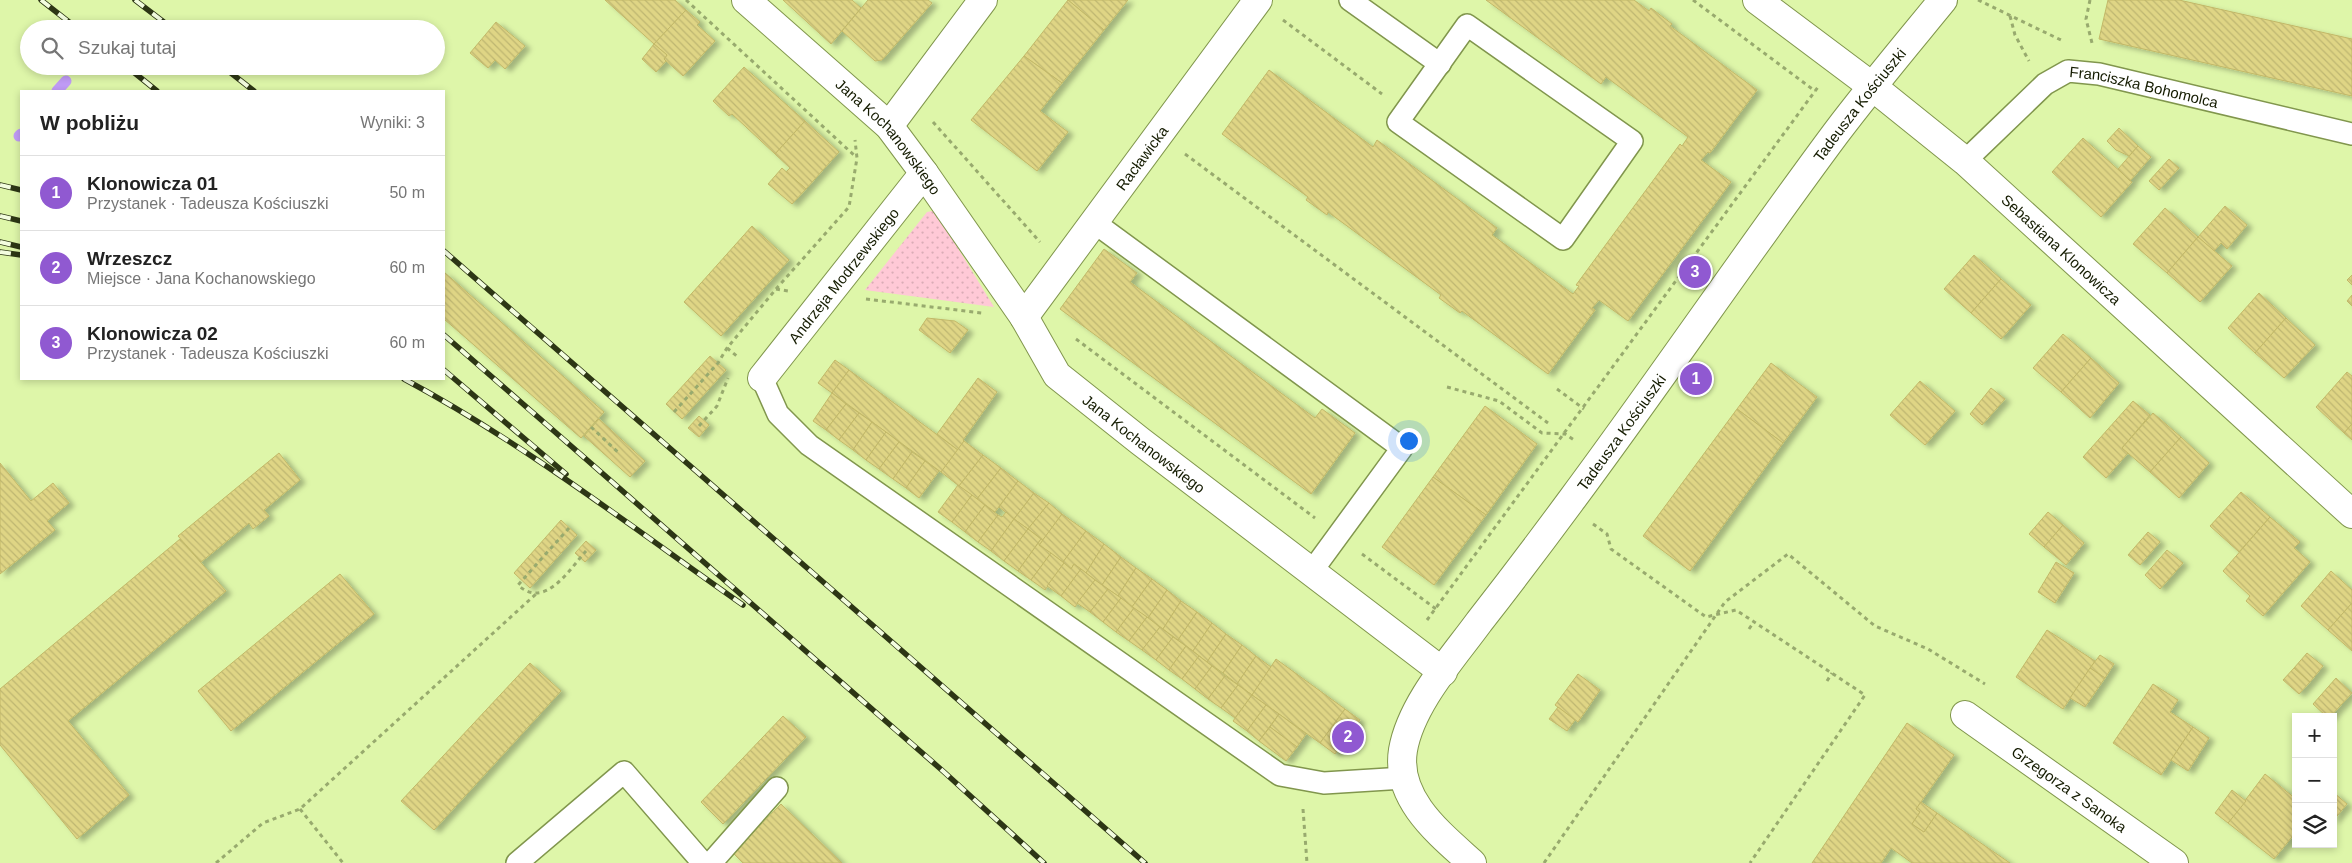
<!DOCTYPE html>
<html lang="pl">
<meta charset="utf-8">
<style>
:root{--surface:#fff;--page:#f6f6f6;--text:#222;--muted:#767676;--line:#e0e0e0;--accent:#9059d1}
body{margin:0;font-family:Arial,sans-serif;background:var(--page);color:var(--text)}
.controls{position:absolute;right:15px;bottom:15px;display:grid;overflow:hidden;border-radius:0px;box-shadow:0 2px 8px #0003}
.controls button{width:45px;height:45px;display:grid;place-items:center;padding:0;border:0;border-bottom:1px solid var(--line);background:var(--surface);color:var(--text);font:25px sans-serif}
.you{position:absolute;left:1408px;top:440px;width:18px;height:18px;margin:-12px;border:4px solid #fff;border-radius:50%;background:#1a73e8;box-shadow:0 0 0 8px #1a73e833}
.badge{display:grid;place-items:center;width:32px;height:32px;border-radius:50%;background:var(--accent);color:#fff;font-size:16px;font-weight:700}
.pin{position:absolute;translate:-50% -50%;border:2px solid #fff;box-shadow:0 1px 5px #0006}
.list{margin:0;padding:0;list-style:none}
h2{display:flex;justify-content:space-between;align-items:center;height:65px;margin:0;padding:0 20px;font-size:21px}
h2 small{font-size:16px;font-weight:400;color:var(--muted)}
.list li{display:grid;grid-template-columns:32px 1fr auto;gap:15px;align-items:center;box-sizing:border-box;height:75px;padding:0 20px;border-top:1px solid var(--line)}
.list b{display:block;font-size:19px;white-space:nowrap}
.list p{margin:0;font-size:16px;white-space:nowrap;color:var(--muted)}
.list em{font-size:16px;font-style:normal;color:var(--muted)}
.icon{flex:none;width:28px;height:28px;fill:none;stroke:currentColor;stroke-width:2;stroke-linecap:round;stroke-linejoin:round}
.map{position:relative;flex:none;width:2352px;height:863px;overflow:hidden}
.search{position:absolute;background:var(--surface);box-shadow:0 2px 8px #0003;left:20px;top:20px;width:425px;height:55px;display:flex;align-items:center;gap:12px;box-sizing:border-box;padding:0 18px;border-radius:28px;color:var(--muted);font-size:19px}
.panel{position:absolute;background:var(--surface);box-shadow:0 2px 8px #0003;left:20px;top:90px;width:425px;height:290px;border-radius:0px}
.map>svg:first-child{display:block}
.grass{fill:url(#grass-dots)}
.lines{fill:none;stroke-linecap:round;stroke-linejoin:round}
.stream{stroke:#c19cf7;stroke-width:11}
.building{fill:url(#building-back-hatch);stroke:#c2b868;filter:url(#shadow)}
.lane-casing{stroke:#81964d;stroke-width:24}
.street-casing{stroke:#81964d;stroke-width:30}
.path{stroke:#98aa6e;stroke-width:3;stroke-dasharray:4 4;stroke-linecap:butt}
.lane{stroke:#fff;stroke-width:21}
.street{stroke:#fff;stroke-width:28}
.rail-casing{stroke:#2d3615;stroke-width:5.5}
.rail{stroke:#f3fddf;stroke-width:4;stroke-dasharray:11;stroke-linecap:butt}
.labels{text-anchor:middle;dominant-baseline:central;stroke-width:4;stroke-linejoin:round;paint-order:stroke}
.street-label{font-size:15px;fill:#141b00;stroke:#f3fddf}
</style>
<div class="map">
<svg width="2352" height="863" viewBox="0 0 2352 863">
<defs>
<pattern id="grass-dots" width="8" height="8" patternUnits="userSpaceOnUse" patternTransform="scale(1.25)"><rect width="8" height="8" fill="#ffc9d6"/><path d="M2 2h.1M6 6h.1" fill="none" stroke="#daacb6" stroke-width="1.8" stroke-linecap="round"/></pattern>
<pattern id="building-back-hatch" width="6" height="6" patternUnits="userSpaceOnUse" patternTransform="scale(1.25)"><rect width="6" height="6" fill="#dfd585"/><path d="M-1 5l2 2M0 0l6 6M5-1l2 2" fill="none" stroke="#beb671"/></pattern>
<filter id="shadow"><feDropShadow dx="5.5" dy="3" stdDeviation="2.5" flood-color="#0004"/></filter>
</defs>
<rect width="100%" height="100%" fill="#def6a9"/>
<polygon class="grass" points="932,211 937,214 994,307 865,290 927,212"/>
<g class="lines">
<g class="stream">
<polyline points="57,91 66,81"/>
<polyline points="19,136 21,134"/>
</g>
</g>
<g class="building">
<polygon points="605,0 675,0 686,10 654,44"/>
<polygon points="783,0 852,0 861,8 831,44"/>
<polygon points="868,0 928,0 932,3 882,60 875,61 842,31"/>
<polygon points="1068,0 1128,0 1104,30"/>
<polygon points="1068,0 1104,30 1062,83 1024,56"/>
<polygon points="1486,0 1634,0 1649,11 1651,8 1672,24 1670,26 1757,90 1710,153 1708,152 1701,160 1731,182 1628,321 1599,300 1592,308 1595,310 1548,374 1462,311 1460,313 1439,298 1441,295 1328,212 1327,215 1306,200 1308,197 1222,134 1269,70 1373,147 1377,140 1497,228 1492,235 1573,294 1579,286 1576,285 1680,144 1682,146 1688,137 1606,77 1601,84"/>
<polygon points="2108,0 2179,0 2352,39 2352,96 2099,39"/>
<polygon points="686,10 700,22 697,25 715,41 683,76 664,59 667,55 654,44"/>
<polygon points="496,22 525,46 505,69 495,60 488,68 470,53"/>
<polygon points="654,44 667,55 664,59 666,61 656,72 642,59"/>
<polygon points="1024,56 1062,83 1040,111 1068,132 1037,171 971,120"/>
<polygon points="744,67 805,121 775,154 732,114 729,116 713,101"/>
<polygon points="805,121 839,152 806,189 786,172 790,168 775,154"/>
<polygon points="2119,128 2138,146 2129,156 2116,150 2107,141"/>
<polygon points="2083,138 2132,182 2101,217 2052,172"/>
<polygon points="2138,146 2151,157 2130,181 2118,169"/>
<polygon points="2169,159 2179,168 2159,190 2149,181"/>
<polygon points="782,168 806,189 792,204 768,184"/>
<polygon points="2225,206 2247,225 2227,249 2221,243 2214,251 2198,237"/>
<polygon points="2165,208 2198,237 2167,273 2133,244"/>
<polygon points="752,226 789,260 721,336 684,302"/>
<polygon points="2198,237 2232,266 2200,302 2167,273"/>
<polygon points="1104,249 1137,273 1130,282 1315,418 1322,409 1355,433 1311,494 1060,309"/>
<polygon points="1974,255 2001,279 1971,313 1944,289"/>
<polygon points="444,272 604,412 581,438 444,319"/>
<polygon points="2352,275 2352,285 2347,280"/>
<polygon points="2001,279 2031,305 2001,339 1971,313"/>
<polygon points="2259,293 2286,318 2255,353 2228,328"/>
<polygon points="2352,295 2352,306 2347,301"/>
<polygon points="927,318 955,321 968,330 950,353 919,330"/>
<polygon points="2286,318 2315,345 2284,378 2255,353"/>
<polygon points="2063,334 2091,358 2061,392 2033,368"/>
<polygon points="710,356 726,370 682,419 666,404"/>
<polygon points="2091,358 2119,383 2090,418 2061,392"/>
<polygon points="835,360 849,370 832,393 818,383"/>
<polygon points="1771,363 1817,397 1783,443 1737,409"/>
<polygon points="849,370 958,450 941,472 832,393"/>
<polygon points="2347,372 2352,376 2352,424 2344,433 2316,407"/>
<polygon points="978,378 997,392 963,440 964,441 958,450 937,434"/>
<polygon points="1920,381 1955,411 1925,445 1890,415"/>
<polygon points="1991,388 2005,399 1982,425 1970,414"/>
<polygon points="832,393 846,404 826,430 813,421"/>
<polygon points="2133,401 2150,415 2122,448 2128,453 2106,478 2083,457"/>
<polygon points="846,404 859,413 839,440 826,430"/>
<polygon points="1485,406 1537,444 1486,515 1433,477"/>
<polygon points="1737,409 1783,443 1690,571 1643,536"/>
<polygon points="859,413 872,422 853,450 839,440"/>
<polygon points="2153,413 2181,437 2150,472 2122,448"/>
<polygon points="699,416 709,425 699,437 688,428"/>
<polygon points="599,419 645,461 630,477 584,436"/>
<polygon points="872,422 886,432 866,460 853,450"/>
<polygon points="2352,424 2352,440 2344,433"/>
<polygon points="886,432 899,442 879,469 866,460"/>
<polygon points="2181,437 2209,463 2179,498 2150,472"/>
<polygon points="964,441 983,455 959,486 941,472"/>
<polygon points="899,442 912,452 893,479 879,469"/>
<polygon points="912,452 925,461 906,488 893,479"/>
<polygon points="279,453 300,480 264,510 269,516 253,529 249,523 201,562 178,536"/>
<polygon points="983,455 1001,468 977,499 959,486"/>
<polygon points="925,461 939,471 919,498 906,488"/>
<polygon points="0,463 31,501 53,483 69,503 47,521 55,530 0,574"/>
<polygon points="1001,468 1018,481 995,512 977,499"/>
<polygon points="1433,477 1486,515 1434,585 1382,547"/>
<polygon points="1018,481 1034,493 1014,519 999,507"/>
<polygon points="958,485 972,495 952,522 938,512"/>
<polygon points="2241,492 2270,517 2239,552 2210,526"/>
<polygon points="1034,493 1049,503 1028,529 1014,519"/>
<polygon points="972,495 985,505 965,532 952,522"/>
<polygon points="1049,503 1062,514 1043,540 1028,529"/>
<polygon points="985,505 998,515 978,542 965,532"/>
<polygon points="1006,512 1014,519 991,551 978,542 998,515 1002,517"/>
<polygon points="2048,512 2063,525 2044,547 2029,534"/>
<polygon points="1062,514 1086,531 1063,562 1039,545"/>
<polygon points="2270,517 2300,542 2294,548 2310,562 2263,616 2246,601 2250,596 2223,571"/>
<polygon points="1014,519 1028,529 1004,561 991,551"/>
<polygon points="561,520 577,535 530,588 514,573"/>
<polygon points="2063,525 2084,543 2066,565 2044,547"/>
<polygon points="1028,529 1041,539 1018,571 1004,561"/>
<polygon points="1086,531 1104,544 1086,573 1074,564 1071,569 1063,562"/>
<polygon points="2148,532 2160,542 2140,565 2128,555"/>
<polygon points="180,539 226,591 68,721 129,795 77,839 0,745 0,689"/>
<polygon points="1041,539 1043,540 1039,545 1051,553 1031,580 1018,571"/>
<polygon points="586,541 596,550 585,562 575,553"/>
<polygon points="1104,544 1121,557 1102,585 1086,573"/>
<polygon points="2167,550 2183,563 2160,589 2145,575"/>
<polygon points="1051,553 1064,563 1045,590 1031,580"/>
<polygon points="1121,557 1136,568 1118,596 1102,585"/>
<polygon points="2056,562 2074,573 2055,603 2038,592"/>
<polygon points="1064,563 1071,569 1074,564 1081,569 1061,596 1047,586"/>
<polygon points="1136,568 1152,579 1132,607 1118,596"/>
<polygon points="1081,569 1095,580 1075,607 1061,596"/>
<polygon points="2331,571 2352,590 2352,603 2328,630 2301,606"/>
<polygon points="340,574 374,614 231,731 198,691"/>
<polygon points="1152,579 1167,590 1148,618 1132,607"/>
<polygon points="1095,580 1108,589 1090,612 1077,603"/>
<polygon points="1108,589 1121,598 1103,622 1090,612"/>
<polygon points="1167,590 1181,601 1163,629 1148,618"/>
<polygon points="1121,598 1134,608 1116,632 1103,622"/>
<polygon points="1181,601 1197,612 1178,640 1163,629"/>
<polygon points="2352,603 2352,651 2328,630"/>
<polygon points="1134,608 1147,617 1129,641 1116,632"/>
<polygon points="1197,612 1212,623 1193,651 1178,640"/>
<polygon points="1147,617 1160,627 1142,650 1129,641"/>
<polygon points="1212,623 1226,634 1207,662 1193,651"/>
<polygon points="1160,627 1173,637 1156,660 1142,650"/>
<polygon points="2047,630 2095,661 2063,709 2016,677"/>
<polygon points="1226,634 1242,645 1223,673 1207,662"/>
<polygon points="1173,637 1186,646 1169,670 1156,660"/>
<polygon points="1242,645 1256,656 1237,684 1223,673"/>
<polygon points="1186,646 1199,656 1182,679 1169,670"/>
<polygon points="2307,653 2323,666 2310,682 2294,668"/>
<polygon points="2100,655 2114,664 2105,678 2090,668"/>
<polygon points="1199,656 1212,666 1195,689 1182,679"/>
<polygon points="1256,656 1271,667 1252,695 1237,684"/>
<polygon points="1276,659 1345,709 1320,743 1252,695"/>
<polygon points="530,663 561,691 434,830 401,801"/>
<polygon points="1212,666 1225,676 1208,699 1195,689"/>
<polygon points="2090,668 2105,678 2085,707 2070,698"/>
<polygon points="2294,668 2310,682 2299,694 2283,680"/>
<polygon points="1578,674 1600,690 1578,722 1555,705"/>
<polygon points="1225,676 1238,685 1221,708 1208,699"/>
<polygon points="2336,678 2352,693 2330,717 2327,717 2313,704"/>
<polygon points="2153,684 2178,700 2170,712 2193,727 2161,775 2113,743"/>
<polygon points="1238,685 1252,695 1235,718 1221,708"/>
<polygon points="1252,695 1266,705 1247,731 1233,721"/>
<polygon points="1266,705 1279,714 1259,741 1247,731"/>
<polygon points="1558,707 1575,720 1567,731 1549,719"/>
<polygon points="1345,709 1360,720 1335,754 1320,743"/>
<polygon points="1279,714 1306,734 1297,747 1270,727"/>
<polygon points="783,716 806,737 723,824 701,802"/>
<polygon points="1907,723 1954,755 1916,809 1920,812 1912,824 1924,832 1937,813 2010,863 1912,863 1891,848 1881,863 1812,863"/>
<polygon points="1270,727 1297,747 1286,761 1259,741"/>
<polygon points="2193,727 2209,738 2188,771 2171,760"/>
<polygon points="2265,774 2296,799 2296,832 2274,859 2228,823"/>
<polygon points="2232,790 2246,801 2228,823 2215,813"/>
<polygon points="2333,792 2347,804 2333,821"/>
<polygon points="1921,802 1937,813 1924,832 1912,824 1920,812 1916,809"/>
<polygon points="781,804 842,863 743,863 733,853"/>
</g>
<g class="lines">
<g class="lane-casing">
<g id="lane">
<polyline points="1350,0 1440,64"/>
<polygon points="1467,25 1632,141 1563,239 1398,122"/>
<path id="s1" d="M 1965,161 L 2045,84 L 2068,71 L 2099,74 L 2352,134"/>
<polyline points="1095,223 1402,448 1312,571"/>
<polyline points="762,378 778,414 809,445 1280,775 1324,783 1404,778"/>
<polyline points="517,863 624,772 703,863"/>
<polyline points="711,863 777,788"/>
</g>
</g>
<g class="street-casing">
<g id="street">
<path id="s2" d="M 746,0 L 889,126 L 924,173 L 1024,317 L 1057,375 L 1140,441 L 1443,672"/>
<path id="s3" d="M 1757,0 L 1873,87 L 1965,161 L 2352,514"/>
<polyline points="889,126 983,0"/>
<path id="s4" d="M 1024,317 L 1258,0"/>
<path id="s5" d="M 762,378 L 924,173"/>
<path id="s6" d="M 1965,715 L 2174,863"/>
<path id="s7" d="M 1472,863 C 1440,834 1395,799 1403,750 C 1411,704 1452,659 1479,622 C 1511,581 1542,540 1573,498 C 1662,378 1746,254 1836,133 C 1870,88 1907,44 1943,0"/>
</g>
</g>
<g class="path">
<polyline points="686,0 856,157"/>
<polyline points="1693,0 1815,91"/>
<polyline points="1978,0 2063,41"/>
<polyline points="2090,0 2086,19 2092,43"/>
<polyline points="2010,16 2015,35 2029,61"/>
<polyline points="1283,20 1382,94"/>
<polyline points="933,122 1040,242"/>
<polyline points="1185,154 1548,423"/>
<polyline points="776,289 788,291"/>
<polyline points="866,299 982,313"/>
<polyline points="1076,339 1315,518"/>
<polyline points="727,348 738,357"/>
<polyline points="1447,387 1499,401 1542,433 1565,434 1574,440"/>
<polyline points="1557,389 1584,409"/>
<polyline points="674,412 718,363 727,348 776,289 849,207 857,158 855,140"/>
<polyline points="699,426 717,406 728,378"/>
<polyline points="591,427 620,454"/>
<polyline points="1593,524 1607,534 1611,549 1706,617 1736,610 1865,695 1750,863"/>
<path d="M 569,528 L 518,585 C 545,610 569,570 586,551"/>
<polyline points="1362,554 1436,609"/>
<polyline points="1427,620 1818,87"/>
<polyline points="1749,629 1754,622"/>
<polyline points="1827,681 1832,673"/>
<polyline points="300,809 343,863"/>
<polyline points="1303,809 1307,863"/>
<polyline points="216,863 263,823 300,809 536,594"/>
<polyline points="1544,863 1725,602 1788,554 1875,626 1928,649 1985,684"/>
</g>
<use href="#lane" class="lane"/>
<use href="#street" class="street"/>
<g class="rail-casing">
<g id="rail">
<polyline points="41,0 78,29"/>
<polyline points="135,0 173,29"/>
<polyline points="126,66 157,91"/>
<polyline points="222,66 254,91"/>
<polyline points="0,185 21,190"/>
<polyline points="0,216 21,221"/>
<polyline points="0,242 21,247"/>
<polyline points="444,251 1145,863"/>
<polyline points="0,252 21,255"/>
<polyline points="444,335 944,772 1044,863"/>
<polyline points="444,370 566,474"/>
<path d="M 404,379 C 522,442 633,528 743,605"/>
</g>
</g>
<use href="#rail" class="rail"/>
</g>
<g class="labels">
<g class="street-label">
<text stroke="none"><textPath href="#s1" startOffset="215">Franciszka Bohomolca</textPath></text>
<text stroke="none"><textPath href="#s7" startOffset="931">Tadeusza Kościuszki</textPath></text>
<text stroke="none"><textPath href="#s2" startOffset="198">Jana Kochanowskiego</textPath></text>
<text stroke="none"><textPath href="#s4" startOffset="198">Racławicka</textPath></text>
<text stroke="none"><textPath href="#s3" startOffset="394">Sebastiana Klonowicza</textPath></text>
<text stroke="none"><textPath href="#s5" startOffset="131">Andrzeja Modrzewskiego</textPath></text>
<text stroke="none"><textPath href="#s7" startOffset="526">Tadeusza Kościuszki</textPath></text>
<text stroke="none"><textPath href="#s2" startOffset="602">Jana Kochanowskiego</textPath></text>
<text stroke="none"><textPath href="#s6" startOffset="128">Grzegorza z Sanoka</textPath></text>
</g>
</g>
</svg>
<div class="controls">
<button>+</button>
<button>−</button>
<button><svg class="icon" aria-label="layers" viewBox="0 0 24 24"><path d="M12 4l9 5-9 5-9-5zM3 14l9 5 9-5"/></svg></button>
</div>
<div class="you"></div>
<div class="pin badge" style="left:1696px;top:379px">1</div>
<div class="pin badge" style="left:1348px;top:737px">2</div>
<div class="pin badge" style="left:1695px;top:272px">3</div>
<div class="search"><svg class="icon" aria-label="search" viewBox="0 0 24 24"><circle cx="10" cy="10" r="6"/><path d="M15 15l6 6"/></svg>Szukaj tutaj</div>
<section class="panel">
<h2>W pobliżu<small>Wyniki: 3</small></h2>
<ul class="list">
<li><span class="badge">1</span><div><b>Klonowicza 01</b><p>Przystanek · Tadeusza Kościuszki</p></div><em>50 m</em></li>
<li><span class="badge">2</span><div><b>Wrzeszcz</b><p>Miejsce · Jana Kochanowskiego</p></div><em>60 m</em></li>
<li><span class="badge">3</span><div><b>Klonowicza 02</b><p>Przystanek · Tadeusza Kościuszki</p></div><em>60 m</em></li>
</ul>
</section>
</div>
